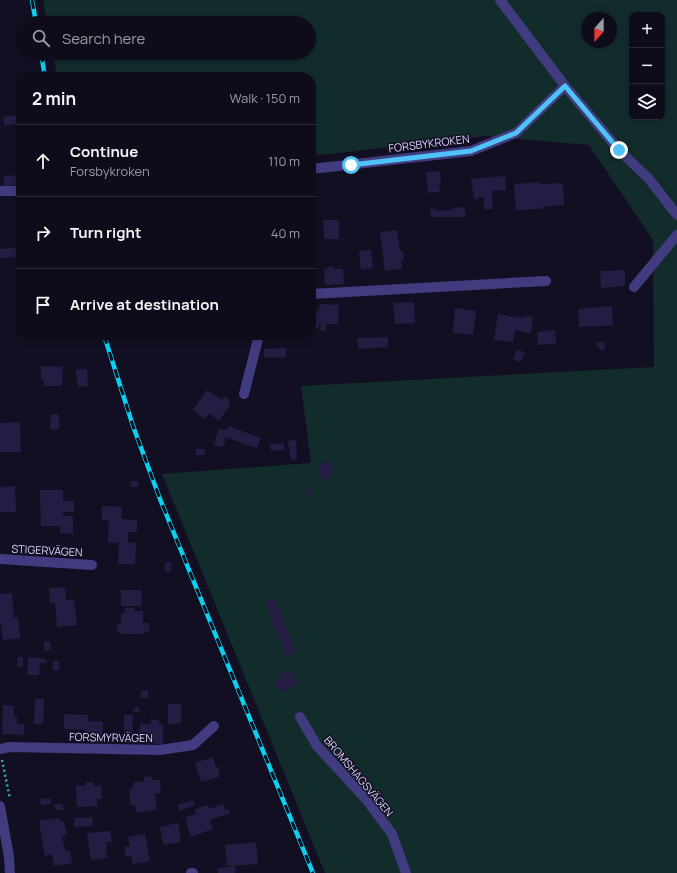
<!DOCTYPE html>
<meta charset="utf-8">
<style>
:root{--surface:#0e0b1a;--page:#171423;--text:#f1f3f6;--muted:#9b9ba2;--line:#2e2b39}
body{margin:0;font-family:Manrope,sans-serif;background:var(--page);color:var(--text)}
.controls{position:absolute;right:12px;top:12px;display:grid;overflow:hidden;border-radius:8px;box-shadow:0 2px 6px #0003}
.controls button{width:36px;height:36px;display:grid;place-items:center;padding:0;border:0;border-bottom:1px solid var(--line);background:var(--surface);color:var(--text);font:20px sans-serif}
.compass{position:absolute;left:581px;top:12px;width:36px;height:36px;border-radius:50%;background:var(--surface);box-shadow:0 2px 6px #0003;rotate:201deg}
.stop{position:absolute;width:12px;height:12px;margin:-9px;border:3px solid #4fc3f7;border-radius:50%;background:#fff}
.stop.end{background:#4fc3f7;border-color:#fff;box-shadow:0 1px 4px #0008}
.list{margin:0;padding:0;list-style:none}
h2{display:flex;justify-content:space-between;align-items:center;height:52px;margin:0;padding:0 16px;font-size:17px}
h2 small{font-size:13px;font-weight:400;color:var(--muted)}
.list li{display:grid;grid-template-columns:26px 1fr auto;gap:12px;align-items:center;box-sizing:border-box;height:72px;padding:0 16px;border-top:1px solid var(--line)}
.list b{display:block;font-size:15px;white-space:nowrap}
.list p{margin:0;font-size:13px;white-space:nowrap;color:var(--muted)}
.list em{font-size:13px;font-style:normal;color:var(--muted)}
.icon{flex:none;width:22px;height:22px;fill:none;stroke:currentColor;stroke-width:2;stroke-linecap:round;stroke-linejoin:round}
.map{position:relative;flex:none;width:677px;height:873px;overflow:hidden}
.search{position:absolute;background:var(--surface);box-shadow:0 2px 6px #0003;left:16px;top:16px;width:300px;height:44px;display:flex;align-items:center;gap:10px;box-sizing:border-box;padding:0 14px;border-radius:22px;color:var(--muted);font-size:15px}
.panel{position:absolute;background:var(--surface);box-shadow:0 2px 6px #0003;left:16px;top:72px;width:300px;height:268px;border-radius:16px}
.map>svg:first-child{display:block}
.green{fill:#122c2c;fill-rule:evenodd}
.building{fill:#251c43}
.lines{fill:none;stroke-linecap:round;stroke-linejoin:round}
.path{stroke:#34b0ad;stroke-width:2.5;stroke-dasharray:2 3;stroke-linecap:butt}
.minor{stroke:#413c80;stroke-width:10}
.rail-casing{stroke:#0ad1f1;stroke-width:4.5}
.rail{stroke:#130f23;stroke-width:3;stroke-dasharray:9;stroke-linecap:butt}
.route{stroke:#4fc3f7;stroke-width:5}
.labels{text-anchor:middle;dominant-baseline:central;stroke-width:3;stroke-linejoin:round;paint-order:stroke}
.street-label{font-size:11px;fill:#d9d2fd;stroke:#130f23}
</style>
<div class="map">
<svg width="677" height="873" viewBox="0 0 677 873">
<rect width="100%" height="100%" fill="#130f23"/>
<path class="green" d="M 43,0 L 677,0 L 677,873 L 325,873 L 162,474 L 311,463 L 301,386 L 654,367 L 653,240 L 589,145 L 486,136 L 311,156 L 311,77 L 57,77 L 53,53 L 309,53 L 309,23 L 47,23 ZM 632,15 L 662,15 L 662,117 L 632,117 ZM 587,18 L 611,18 L 611,42 L 587,42 Z"/>
<g class="building">
<polygon points="21,114 21,123 5,126 3,117"/>
<polygon points="440,171 441,184 439,185 440,192 428,193 426,172"/>
<polygon points="21,175 21,185 4,186 4,176"/>
<polygon points="505,176 506,190 492,191 493,209 484,209 484,197 478,197 478,199 474,199 471,179"/>
<polygon points="540,182 540,184 563,183 564,205 542,207 542,209 516,210 514,184"/>
<polygon points="464,207 466,217 431,217 430,209 436,209 437,211 453,210 453,208"/>
<polygon points="323,220 339,220 339,239 324,239"/>
<polygon points="397,230 400,251 403,251 404,260 401,260 402,269 385,271 380,232"/>
<polygon points="17,248 17,257 0,258 0,249"/>
<polygon points="371,250 373,268 361,270 359,251"/>
<polygon points="327,267 334,267 334,269 343,269 344,284 325,285 324,270 327,270"/>
<polygon points="625,270 625,286 601,288 600,271"/>
<polygon points="414,302 415,323 395,324 393,303"/>
<polygon points="320,304 339,305 338,324 326,324 326,331 320,330 321,324 319,323 319,329 311,329 311,310 319,310"/>
<polygon points="602,306 612,307 613,325 579,327 578,309 600,307"/>
<polygon points="455,308 476,311 473,335 453,333"/>
<polygon points="498,314 522,318 523,316 533,317 531,334 515,330 513,342 494,340"/>
<polygon points="555,330 556,343 538,345 537,332"/>
<polygon points="388,337 388,347 358,349 357,338"/>
<polygon points="597,342 604,342 605,350 600,350 600,348 597,348"/>
<polygon points="286,348 286,357 264,358 264,349"/>
<polygon points="518,349 525,353 520,362 513,359"/>
<polygon points="41,366 63,367 62,386 44,386 44,379 41,379"/>
<polygon points="87,369 88,386 78,387 76,370"/>
<polygon points="207,390 222,400 225,396 230,400 228,403 230,405 219,421 209,413 205,419 193,410"/>
<polygon points="51,414 59,415 59,429 50,429"/>
<polygon points="20,422 21,452 0,452 0,423"/>
<polygon points="228,426 261,438 257,448 225,437 224,439 226,440 222,447 214,445 219,428 227,431"/>
<polygon points="296,440 297,459 291,460 288,441"/>
<polygon points="284,443 284,450 271,451 270,444"/>
<polygon points="196,449 204,449 205,455 196,455"/>
<polygon points="324,460 335,467 326,480 316,473"/>
<polygon points="131,481 138,481 138,487 130,486"/>
<polygon points="15,486 16,512 0,512 0,487"/>
<polygon points="308,489 313,491 310,496 305,493"/>
<polygon points="40,490 63,490 63,501 74,501 74,512 63,512 63,516 73,516 73,534 60,533 60,526 41,526"/>
<polygon points="102,506 122,507 122,519 137,520 137,532 128,532 128,542 136,543 135,564 118,564 119,543 108,542 109,521 102,520"/>
<polygon points="171,562 171,572 165,572 165,563"/>
<polygon points="65,587 66,600 74,599 77,625 57,627 55,603 50,603 49,588"/>
<polygon points="121,590 142,590 141,606 121,606"/>
<polygon points="12,593 14,618 18,617 20,638 3,640 0,620 0,594"/>
<polygon points="275,599 296,652 286,656 265,602"/>
<polygon points="125,608 134,608 134,611 143,611 143,623 149,623 149,632 143,631 143,634 121,634 117,630 117,625 121,622 121,613 125,613"/>
<polygon points="44,642 50,642 51,650 45,651"/>
<polygon points="18,657 23,657 23,667 17,667"/>
<polygon points="28,657 46,659 46,663 40,663 39,675 27,675"/>
<rect x="53" y="661" width="6" height="9"/>
<polygon points="290,671 292,674 294,673 298,684 278,692 274,681 280,679 278,675"/>
<polygon points="148,690 149,698 141,698 141,691"/>
<polygon points="35,699 44,699 43,724 34,724"/>
<polygon points="168,704 181,704 181,723 168,724"/>
<polygon points="3,705 14,706 14,717 17,717 17,723 24,724 24,735 2,734"/>
<polygon points="134,707 139,707 139,712 133,712"/>
<polygon points="64,714 88,715 88,721 103,722 102,740 85,740 85,730 64,729"/>
<polygon points="124,715 133,715 132,738 139,738 140,723 151,724 151,719 159,720 159,724 163,724 163,744 124,743"/>
<polygon points="213,757 216,767 218,767 220,773 218,774 219,777 201,782 195,763"/>
<polygon points="152,776 152,780 160,780 161,793 155,794 157,810 136,812 135,805 131,805 129,789 133,788 133,783 144,781 144,777"/>
<polygon points="86,782 94,782 94,786 101,786 102,799 97,799 97,806 77,807 76,786 86,786"/>
<polygon points="50,798 51,804 41,805 40,799"/>
<polygon points="193,800 195,805 179,811 178,805"/>
<rect x="55" y="804" width="8" height="6"/>
<polygon points="223,804 225,810 229,809 230,813 210,820 213,829 191,837 185,817 196,814 195,809 208,805 209,809"/>
<polygon points="92,817 93,826 74,827 74,818"/>
<polygon points="59,818 60,821 64,821 67,834 62,836 65,851 70,851 72,863 54,866 52,854 45,856 39,821"/>
<polygon points="178,823 181,842 163,845 160,827"/>
<polygon points="110,831 112,842 106,842 107,858 91,860 87,833"/>
<polygon points="145,834 150,861 133,864 131,856 126,856 124,847 130,846 128,837"/>
<polygon points="256,842 258,864 227,866 225,845"/>
<polygon points="235,866 235,873 218,873 218,868"/>
</g>
<g class="lines">
<polyline class="path" points="2,760 10,799"/>
<g class="minor">
<polyline points="565,86 619,150 649,179 677,215"/>
<polyline points="311,169 471,151 516,133 565,86 500,0"/>
<polyline points="0,191 21,191"/>
<polyline points="634,287 677,235"/>
<polyline points="311,294 546,281"/>
<polyline points="244,394 259,335"/>
<polyline points="0,559 92,565"/>
<polyline points="300,717 317,746 366,799 392,834 406,873"/>
<polyline points="0,749 10,747 160,750 193,745 214,726"/>
<polyline points="0,806 9,857 10,873"/>
<polyline points="191,873 193,873"/>
</g>
<g class="rail-casing">
<g id="rail">
<polyline points="32,0 36,23"/>
<polyline points="41,53 45,77"/>
<polyline points="104,335 133,426 160,499 313,873"/>
</g>
</g>
<use href="#rail" class="rail"/>
</g>
<g class="lines">
<polyline class="route" points="351,165 471,151 516,133 565,86 619,150"/>
</g>
<g class="labels">
<g class="street-label">
<text transform="translate(429 143) rotate(-7)">FORSBYKROKEN</text>
<text transform="translate(47 550) rotate(3)">STIGERVÄGEN</text>
<text transform="translate(111 737) rotate(1)">FORSMYRVÄGEN</text>
<text transform="translate(359 776) rotate(50)">BROMSHAGSVÄGEN</text>
</g>
</g>
</svg>
<div class="controls">
<button>+</button>
<button>−</button>
<button><svg class="icon" aria-label="layers" viewBox="0 0 24 24"><path d="M12 4l9 5-9 5-9-5zM3 14l9 5 9-5"/></svg></button>
</div>
<svg class="compass" viewBox="-18 -18 36 36"><path d="M0-13l5 13h-10z" fill="#e53935"/><path d="M0 13l5-13h-10z" fill="#9b9ba2"/></svg>
<div class="stop" style="left:351px;top:165px"></div>
<div class="stop end" style="left:619px;top:150px"></div>
<div class="search"><svg class="icon" aria-label="search" viewBox="0 0 24 24"><circle cx="10" cy="10" r="6"/><path d="M15 15l6 6"/></svg>Search here</div>
<section class="panel">
<h2>2 min<small>Walk · 150 m</small></h2>
<ul class="list">
<li><svg class="icon" aria-label="ahead" viewBox="0 0 24 24"><path d="M12 20V5M6 11l6-6 6 6"/></svg><div><b>Continue</b><p>Forsbykroken</p></div><em>110 m</em></li>
<li><svg class="icon" aria-label="right" viewBox="0 0 24 24"><path d="M7 20v-9h11M14 6l5 5-5 5"/></svg><div><b>Turn right</b></div><em>40 m</em></li>
<li><svg class="icon" aria-label="arrive" viewBox="0 0 24 24"><path d="M6 21V4h12l-3 4 3 4H6"/></svg><div><b>Arrive at destination</b></div></li>
</ul>
</section>
</div>
